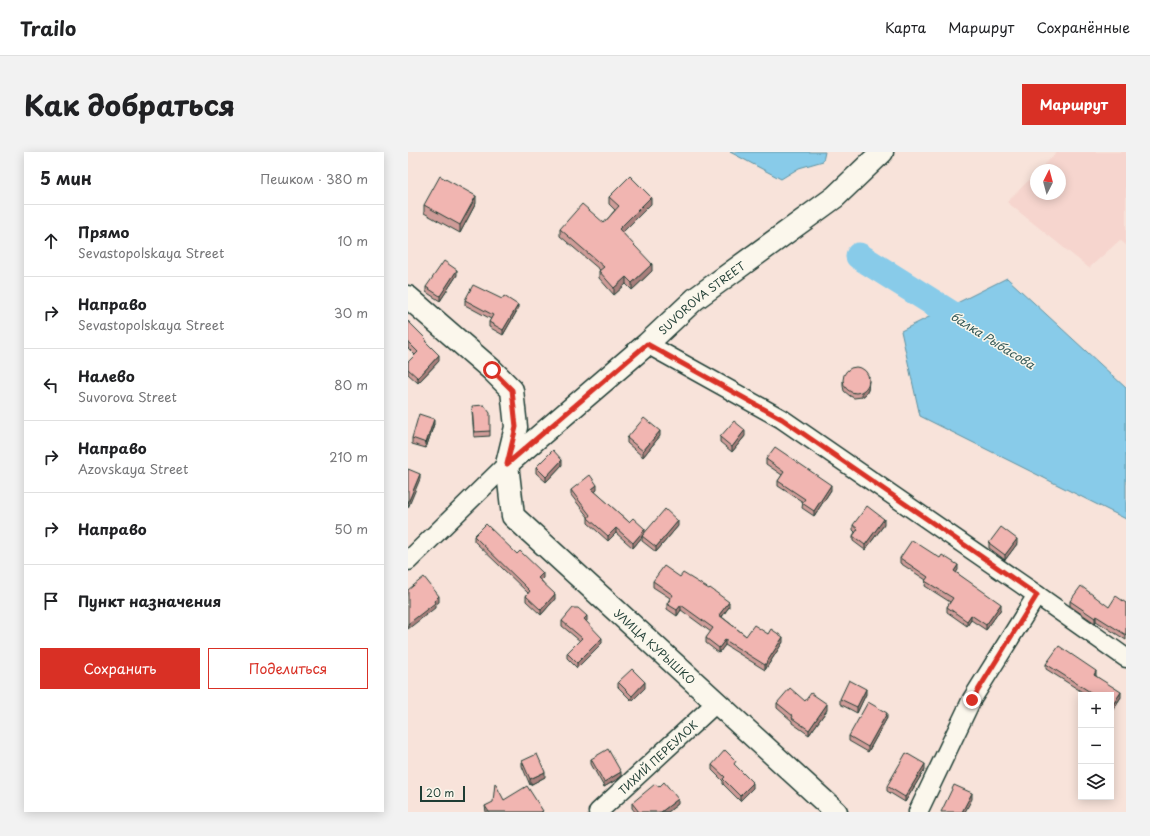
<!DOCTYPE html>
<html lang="ru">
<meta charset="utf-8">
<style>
:root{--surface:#fff;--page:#f2f2f2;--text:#202124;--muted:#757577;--line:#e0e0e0;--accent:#d93025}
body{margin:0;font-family:"Playpen Sans",sans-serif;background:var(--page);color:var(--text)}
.controls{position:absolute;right:12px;bottom:12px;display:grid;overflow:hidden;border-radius:0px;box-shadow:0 2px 10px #0003}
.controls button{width:36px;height:36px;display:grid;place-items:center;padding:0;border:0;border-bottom:1px solid var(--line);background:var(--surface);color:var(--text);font:20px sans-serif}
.compass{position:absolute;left:622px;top:12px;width:36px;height:36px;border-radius:50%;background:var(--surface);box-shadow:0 2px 10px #0003;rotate:6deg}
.scale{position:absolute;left:12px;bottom:10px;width:45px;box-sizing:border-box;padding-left:4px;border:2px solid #1f3d34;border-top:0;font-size:11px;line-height:14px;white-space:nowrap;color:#1f3d34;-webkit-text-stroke:3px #fbf7ec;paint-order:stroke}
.stop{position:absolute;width:12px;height:12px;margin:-9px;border:3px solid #d93025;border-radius:50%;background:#fff}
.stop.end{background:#d93025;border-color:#fff;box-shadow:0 1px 4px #0008}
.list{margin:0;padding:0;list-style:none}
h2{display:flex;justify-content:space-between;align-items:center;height:52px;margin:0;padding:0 16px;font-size:17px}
h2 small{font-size:13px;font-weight:400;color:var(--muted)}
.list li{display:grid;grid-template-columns:26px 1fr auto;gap:12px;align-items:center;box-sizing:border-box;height:72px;padding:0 16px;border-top:1px solid var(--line)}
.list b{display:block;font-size:15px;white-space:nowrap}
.list p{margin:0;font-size:13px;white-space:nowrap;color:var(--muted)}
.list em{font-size:13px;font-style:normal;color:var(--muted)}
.actions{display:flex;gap:8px;padding:12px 16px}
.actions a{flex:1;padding:9px 0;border:1px solid var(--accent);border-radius:0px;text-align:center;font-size:14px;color:var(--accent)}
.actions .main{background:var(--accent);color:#fff}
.icon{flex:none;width:22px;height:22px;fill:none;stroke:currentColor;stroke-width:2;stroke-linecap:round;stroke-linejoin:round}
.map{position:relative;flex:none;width:718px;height:660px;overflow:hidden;border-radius:0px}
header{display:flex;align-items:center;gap:24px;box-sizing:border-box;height:56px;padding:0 20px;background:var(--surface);border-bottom:1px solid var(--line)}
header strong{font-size:19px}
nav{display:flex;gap:22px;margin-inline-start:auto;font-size:14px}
.intro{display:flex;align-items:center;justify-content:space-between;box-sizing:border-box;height:96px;padding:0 24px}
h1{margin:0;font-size:28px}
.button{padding:10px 18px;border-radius:0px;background:var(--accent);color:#fff;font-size:14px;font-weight:700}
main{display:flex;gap:24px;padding:0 24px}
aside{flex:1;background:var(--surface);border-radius:0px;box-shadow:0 2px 10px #0003}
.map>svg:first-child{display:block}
.built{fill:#f6d5ce}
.water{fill:#88cbe9;stroke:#5e92a1}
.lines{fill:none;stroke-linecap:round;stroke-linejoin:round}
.river{stroke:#88cbe9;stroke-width:27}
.street-casing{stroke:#1f3d34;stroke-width:21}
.secondary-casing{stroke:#1f3d34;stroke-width:25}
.street{stroke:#fbf7ec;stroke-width:18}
.secondary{stroke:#fbf7ec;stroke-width:22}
.wall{fill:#cf9c98;stroke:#1f3d34}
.shaded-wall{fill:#a97f7c;stroke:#1f3d34}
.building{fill:#f1b5b1;stroke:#1f3d34}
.route{stroke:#d93025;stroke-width:5}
.labels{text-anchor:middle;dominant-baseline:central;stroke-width:3;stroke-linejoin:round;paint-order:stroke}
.street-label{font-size:11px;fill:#1f3d34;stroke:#fbf7ec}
.water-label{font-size:12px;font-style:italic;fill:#345958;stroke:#fbf7ec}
</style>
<header>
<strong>Trailo</strong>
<nav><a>Карта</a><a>Маршрут</a><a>Сохранённые</a></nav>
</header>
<div class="intro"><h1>Как добраться</h1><a class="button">Маршрут</a></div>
<main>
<aside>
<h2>5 мин<small>Пешком · 380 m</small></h2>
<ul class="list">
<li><svg class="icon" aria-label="ahead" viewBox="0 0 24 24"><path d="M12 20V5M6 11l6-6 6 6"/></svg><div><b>Прямо</b><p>Sevastopolskaya Street</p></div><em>10 m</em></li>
<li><svg class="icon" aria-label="right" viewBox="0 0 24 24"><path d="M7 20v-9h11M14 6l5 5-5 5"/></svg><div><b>Направо</b><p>Sevastopolskaya Street</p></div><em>30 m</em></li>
<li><svg class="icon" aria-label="left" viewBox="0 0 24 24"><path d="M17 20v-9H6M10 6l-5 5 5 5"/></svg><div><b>Налево</b><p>Suvorova Street</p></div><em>80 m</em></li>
<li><svg class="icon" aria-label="right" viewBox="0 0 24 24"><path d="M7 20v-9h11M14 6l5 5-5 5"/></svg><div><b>Направо</b><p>Azovskaya Street</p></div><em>210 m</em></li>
<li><svg class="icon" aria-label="right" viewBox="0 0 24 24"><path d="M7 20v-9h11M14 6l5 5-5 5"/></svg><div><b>Направо</b></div><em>50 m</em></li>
<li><svg class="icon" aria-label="arrive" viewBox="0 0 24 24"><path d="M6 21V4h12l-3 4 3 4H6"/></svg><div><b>Пункт назначения</b></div></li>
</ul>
<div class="actions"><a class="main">Сохранить</a><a>Поделиться</a></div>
</aside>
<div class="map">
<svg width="718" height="660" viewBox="0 0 718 660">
<rect width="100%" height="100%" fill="#f8e3da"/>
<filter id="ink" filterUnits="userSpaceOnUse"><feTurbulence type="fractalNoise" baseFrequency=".025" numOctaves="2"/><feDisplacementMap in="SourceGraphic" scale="8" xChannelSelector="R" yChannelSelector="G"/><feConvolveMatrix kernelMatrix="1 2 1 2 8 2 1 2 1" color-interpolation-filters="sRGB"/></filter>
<g filter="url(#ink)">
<polygon class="built" points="649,0 718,0 718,93 712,88 681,116 599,50 628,21 628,42 652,42 652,18 631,18"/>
<g class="water">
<polygon points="322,0 417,0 415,9 391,16 373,27"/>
<polygon points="599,126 718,236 718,367 512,264 493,179"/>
</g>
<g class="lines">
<polyline class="river" points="451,104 567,177"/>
<g class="street-casing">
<g id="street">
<polyline points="239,192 374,267 629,443 718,506"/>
<polyline points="0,409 99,312"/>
<path id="s1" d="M 190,660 L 309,550"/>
<polyline points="510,660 564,547 629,443"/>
</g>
</g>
<g class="secondary-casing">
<g id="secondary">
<path id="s2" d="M 0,145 L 84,218 L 104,238 L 108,275 L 99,312 L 105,364 L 428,660"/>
<path id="s3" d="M 99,312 L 239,192 L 287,147 L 427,45 L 474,0"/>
</g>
</g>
<use href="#street" class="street"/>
<use href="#secondary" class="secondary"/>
</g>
<g class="wall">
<polygon points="201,45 243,52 214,80 244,119 224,138 218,132 206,143 191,126 191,119 192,118 152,84 152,77 196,71 207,58 201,52"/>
<polygon points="68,51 52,81 16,61 16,53"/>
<polygon points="49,123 32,149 18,140 18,135"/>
<polygon points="57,148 110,157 95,183 81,175 81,170 83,167 57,153"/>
<polygon points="0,169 19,191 31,209 10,231 0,222 0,210 7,203 0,196"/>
<polygon points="435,229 461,229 460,238 458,242 454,245 446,246 442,244 436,239 435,234"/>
<polygon points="64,259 82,279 82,284 66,285"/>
<polygon points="26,272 18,296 4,292 4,286"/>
<polygon points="252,284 235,305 219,291 219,286"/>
<polygon points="337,284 324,300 312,290 312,285"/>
<polygon points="358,307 423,338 406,364 394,356 395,350 370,334 370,329 374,323 358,312"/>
<polygon points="154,313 138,330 128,321 128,315"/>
<polygon points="163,338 189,338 187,340 221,370 237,381 270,374 248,400 234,389 234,385 225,396 208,381 200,389 180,371 180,365 163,343"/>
<polygon points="445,373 476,373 457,398 445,389 445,384 447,380 445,378"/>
<polygon points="66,384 135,426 133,428 147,447 133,463 118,449 118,444 120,441 66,389"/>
<polygon points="581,391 609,392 597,408 581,396"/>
<polygon points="492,406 550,418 548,420 593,457 578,478 563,468 559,474 539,460 539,455 542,450 517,434 518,428 492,411"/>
<polygon points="272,425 321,455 314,465 338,484 360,482 375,490 357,518 317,493 311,501 298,491 298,486 303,480 273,458 269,464 259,457 259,452 262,446 245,435 245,429"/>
<polygon points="662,449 701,455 718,451 718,488 688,469 687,471 662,454"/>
<polygon points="154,469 179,469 178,469 194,491 169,516 159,506 159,501 172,489 154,474"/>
<polygon points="638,512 688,523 688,524 713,545 704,559 703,558 703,543 679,543 638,517"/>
<polygon points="210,530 237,536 224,549 210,535"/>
<polygon points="458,542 449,561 432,552 432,547"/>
<polygon points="397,549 419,558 401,583 384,571 384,569 369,556 369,551"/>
<polygon points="479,566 460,600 441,589 441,584"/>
<polygon points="183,607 213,625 196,635 183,612"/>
<polygon points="114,609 137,625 122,633 114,614"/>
<polygon points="304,613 328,614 345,636 332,649 315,632 315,629 304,618"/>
<polygon points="517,617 497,650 479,639 479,634"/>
<polygon points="96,648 135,660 78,660 77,654"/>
<polygon points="224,651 270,652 260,660 227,660 224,656"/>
</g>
<g class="shaded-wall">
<polygon points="68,44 68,51 52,81 52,73"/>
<polygon points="243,45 243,52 211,84 211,77"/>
<polygon points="244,112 244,119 224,138 224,131"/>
<polygon points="49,118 49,123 32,149 32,144"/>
<polygon points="218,125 218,132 206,143 206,136"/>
<polygon points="110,153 110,157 95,183 95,178"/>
<polygon points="31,203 31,209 10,231 10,226"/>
<polygon points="461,224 460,238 458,242 454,245 454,239"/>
<polygon points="26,267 26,272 18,296 18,291"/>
<polygon points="337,278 337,284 324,300 324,295"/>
<polygon points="252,279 252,284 235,305 235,299"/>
<polygon points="154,308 154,313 138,330 138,325"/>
<polygon points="12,322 12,327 0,356 0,351"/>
<polygon points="189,333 189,338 184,342 184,337"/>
<polygon points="423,333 423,338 406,364 406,359"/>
<polygon points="476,367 476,373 457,398 457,393"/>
<polygon points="270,369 270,374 248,400 248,395"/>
<polygon points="208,376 208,381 200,389 200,384"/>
<polygon points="237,377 237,382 234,384 234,385 225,396 225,391"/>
<polygon points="609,387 609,392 597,408 597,403"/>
<polygon points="550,413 550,418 546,424 546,419"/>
<polygon points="135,421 135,426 130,431 130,426"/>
<polygon points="147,442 147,447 133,463 133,458"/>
<polygon points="31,444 31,450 27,453 27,456 0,477 0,472"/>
<polygon points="321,450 321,455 311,468 311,463"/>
<polygon points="593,452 593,457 578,478 578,473"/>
<polygon points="273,453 273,458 269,464 269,458"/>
<polygon points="563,463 563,468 559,474 559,469"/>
<polygon points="179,464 179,469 176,472 176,467"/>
<polygon points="688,464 688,469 687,471 687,466"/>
<polygon points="375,485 375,490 357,518 357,513"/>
<polygon points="194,486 194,491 169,516 169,511"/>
<polygon points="317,488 317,493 311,501 311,496"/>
<polygon points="688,519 688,523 686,527 686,523"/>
<polygon points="237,530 237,536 224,549 224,544"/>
<polygon points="458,537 458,542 449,561 449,555"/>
<polygon points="713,540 713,545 704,559 704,554"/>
<polygon points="419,552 419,558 401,583 401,578"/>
<polygon points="479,561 479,566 460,600 460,595"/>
<polygon points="517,612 517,617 497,650 497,645"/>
<polygon points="137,620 137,625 122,633 122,627"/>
<polygon points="213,620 213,625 196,635 196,630"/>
<polygon points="345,631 345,636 332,649 332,644"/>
<polygon points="564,641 564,647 557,660 554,660"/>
<polygon points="270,647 270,652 260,660 253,660"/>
</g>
<g class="building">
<polygon points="32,24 68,44 52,73 16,53"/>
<polygon points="222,24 243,45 211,77 244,112 224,131 218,125 206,136 191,119 196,115 152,77 174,52 196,71 211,54 201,45"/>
<polygon points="36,109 49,118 32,144 18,135"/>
<polygon points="65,133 94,147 96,144 110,153 95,178 81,170 85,163 57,148"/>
<polygon points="0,169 19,188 17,189 31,203 10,226 0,217 0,210 10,200 0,190"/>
<circle cx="448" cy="228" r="13"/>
<polygon points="76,253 82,261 82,279 66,280 64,254"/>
<polygon points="11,262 26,267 18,291 4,286"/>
<polygon points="236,266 252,279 235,299 219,286"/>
<polygon points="326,269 337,278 324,295 312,285"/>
<polygon points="367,295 423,333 406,359 394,351 397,347 370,329 376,320 358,307"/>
<polygon points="145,298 154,308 138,325 128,315"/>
<polygon points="0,317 12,322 0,351"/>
<polygon points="182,323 189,333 184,337 221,370 225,366 237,377 225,391 208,376 200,384 180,366 182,363 163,338"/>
<polygon points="459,354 476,367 457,393 445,384 450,377 445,373"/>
<polygon points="257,357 270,369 248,395 234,384"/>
<polygon points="78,372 109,402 112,399 135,421 130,426 147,442 133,458 118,444 122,439 66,384"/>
<polygon points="593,375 609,387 597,403 581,391"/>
<polygon points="504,388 532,406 534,403 550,413 546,419 593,452 578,473 563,463 559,469 539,455 545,446 517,429 520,425 492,406"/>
<polygon points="256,414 272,425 275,421 301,437 302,436 321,450 311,463 338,484 346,473 360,482 363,477 375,485 357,513 317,488 311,496 298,486 305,476 273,453 269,458 259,452 265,443 245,429"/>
<polygon points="16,425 31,444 26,449 27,451 0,472 0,438"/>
<polygon points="673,434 701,455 708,444 718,451 718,483 688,464 687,466 662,449"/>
<polygon points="165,456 170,456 179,464 176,467 194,486 169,511 159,501 174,486 154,469"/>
<polygon points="651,494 688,519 686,523 713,540 704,554 703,553 703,543 687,543 638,512"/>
<polygon points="224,517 237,530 224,544 210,530"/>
<polygon points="441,528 458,537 449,555 432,547"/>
<polygon points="382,536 397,549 403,541 419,552 401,578 384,566 385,564 369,551"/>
<polygon points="460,550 479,561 460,595 441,584"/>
<polygon points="200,597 213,620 196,630 183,607"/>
<polygon points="317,598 328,609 326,612 345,631 332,644 315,627 317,625 304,613"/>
<polygon points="498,601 517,612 497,645 479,634"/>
<polygon points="129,602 137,620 122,627 114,609"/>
<polygon points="256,630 270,647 253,660 231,660 224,651 247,632 251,635"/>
<polygon points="87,631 96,648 119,634 135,659 133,660 81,660 77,654 85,650"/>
<polygon points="546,633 564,641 554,660 533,660"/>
</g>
</g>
<g class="lines" filter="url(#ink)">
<polyline class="route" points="84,218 104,238 108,275 99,312 239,192 374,267 629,443 564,548"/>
</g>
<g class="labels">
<g class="street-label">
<text stroke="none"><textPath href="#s3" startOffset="256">SUVOROVA STREET</textPath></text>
<text stroke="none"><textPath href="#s2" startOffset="460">УЛИЦА КУРЫШКО</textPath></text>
<text stroke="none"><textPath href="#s1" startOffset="81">ТИХИЙ ПЕРЕУЛОК</textPath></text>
</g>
<g class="water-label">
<text transform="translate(585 188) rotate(32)">балка Рыбасова</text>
</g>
</g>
</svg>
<div class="controls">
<button>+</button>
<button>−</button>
<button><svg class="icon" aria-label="layers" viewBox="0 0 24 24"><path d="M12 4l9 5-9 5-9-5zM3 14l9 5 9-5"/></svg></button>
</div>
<svg class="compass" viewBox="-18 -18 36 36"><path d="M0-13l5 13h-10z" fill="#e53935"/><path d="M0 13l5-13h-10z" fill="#757577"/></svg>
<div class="scale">20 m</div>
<div class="stop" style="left:84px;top:218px"></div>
<div class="stop end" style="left:564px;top:548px"></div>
</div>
</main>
